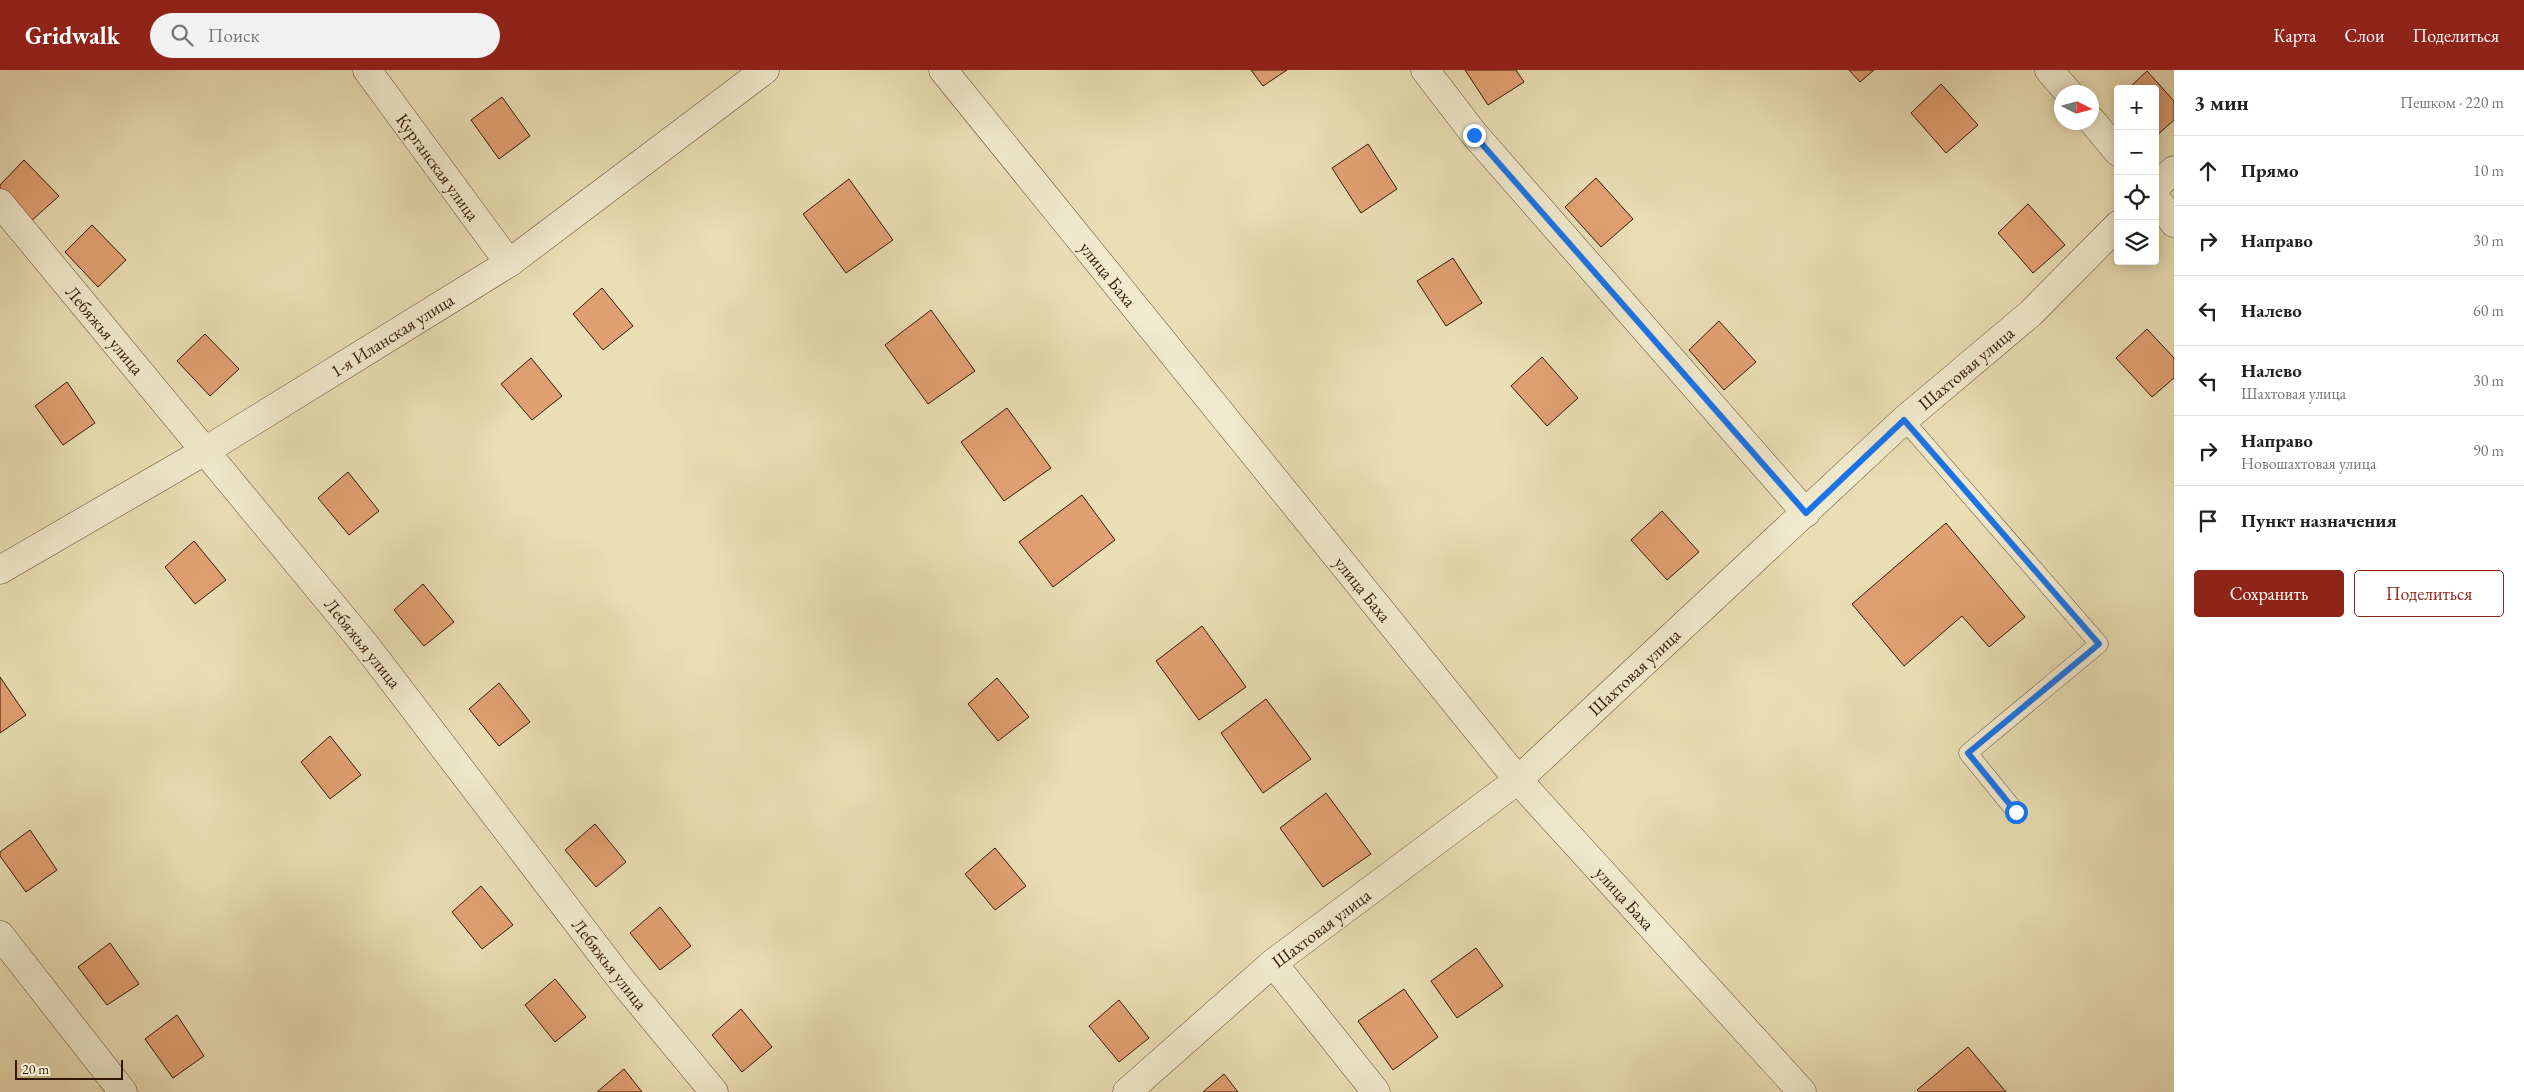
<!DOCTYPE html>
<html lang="ru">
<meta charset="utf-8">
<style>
:root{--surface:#fff;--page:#f2f2f2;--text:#222;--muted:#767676;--line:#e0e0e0;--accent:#8f2418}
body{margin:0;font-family:"EB Garamond",serif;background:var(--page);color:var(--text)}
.controls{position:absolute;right:15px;top:15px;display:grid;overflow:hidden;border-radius:5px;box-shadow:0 2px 12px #0003}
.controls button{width:45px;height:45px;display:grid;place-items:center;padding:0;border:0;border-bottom:1px solid var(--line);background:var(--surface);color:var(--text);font:25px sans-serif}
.compass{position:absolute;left:2054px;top:15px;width:45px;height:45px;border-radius:50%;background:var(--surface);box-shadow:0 2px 12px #0003;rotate:96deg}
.scale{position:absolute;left:15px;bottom:12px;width:108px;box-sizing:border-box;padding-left:5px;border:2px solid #341607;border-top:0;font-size:14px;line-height:18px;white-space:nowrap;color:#341607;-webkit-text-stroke:4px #f1eace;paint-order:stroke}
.stop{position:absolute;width:15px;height:15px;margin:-11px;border:4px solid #1a73e8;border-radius:50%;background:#fff}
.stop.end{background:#1a73e8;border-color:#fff;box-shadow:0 1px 5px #0008}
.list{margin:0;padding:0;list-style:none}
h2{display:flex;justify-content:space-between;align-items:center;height:65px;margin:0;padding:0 20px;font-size:21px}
h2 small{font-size:16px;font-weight:400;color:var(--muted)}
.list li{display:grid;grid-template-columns:32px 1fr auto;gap:15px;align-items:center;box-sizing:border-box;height:70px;padding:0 20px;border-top:1px solid var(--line)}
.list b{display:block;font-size:19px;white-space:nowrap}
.list p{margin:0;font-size:16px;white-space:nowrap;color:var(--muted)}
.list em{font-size:16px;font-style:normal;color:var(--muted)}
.actions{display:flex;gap:10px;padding:15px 20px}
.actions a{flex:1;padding:11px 0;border:1px solid var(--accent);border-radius:5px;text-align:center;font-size:18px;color:var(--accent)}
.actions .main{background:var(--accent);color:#fff}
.icon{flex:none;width:28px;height:28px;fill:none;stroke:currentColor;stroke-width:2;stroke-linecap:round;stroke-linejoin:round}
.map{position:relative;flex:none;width:2174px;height:1022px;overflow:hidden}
header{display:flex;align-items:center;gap:30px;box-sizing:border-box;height:70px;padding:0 25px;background:var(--accent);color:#fff}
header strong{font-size:24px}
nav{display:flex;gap:28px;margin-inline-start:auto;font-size:18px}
.search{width:350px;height:45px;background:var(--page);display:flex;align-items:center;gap:12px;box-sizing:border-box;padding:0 18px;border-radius:28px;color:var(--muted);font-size:19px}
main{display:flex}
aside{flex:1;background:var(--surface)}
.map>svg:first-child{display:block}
.building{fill:#e1a073;stroke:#341607}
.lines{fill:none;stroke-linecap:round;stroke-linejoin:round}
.lane-casing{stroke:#624832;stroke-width:19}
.street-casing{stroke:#624832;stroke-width:29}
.lane{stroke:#f1eace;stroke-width:18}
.street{stroke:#f1eace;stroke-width:28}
.route{stroke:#1a73e8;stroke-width:6}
.labels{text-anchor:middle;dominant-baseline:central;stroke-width:4;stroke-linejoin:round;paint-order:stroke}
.street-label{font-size:18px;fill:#341607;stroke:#f1eace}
</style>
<header>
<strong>Gridwalk</strong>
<div class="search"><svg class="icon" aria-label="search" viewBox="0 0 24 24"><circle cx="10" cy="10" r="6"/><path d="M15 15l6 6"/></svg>Поиск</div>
<nav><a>Карта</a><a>Слои</a><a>Поделиться</a></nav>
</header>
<main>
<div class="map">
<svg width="2174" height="1022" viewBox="0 0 2174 1022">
<rect width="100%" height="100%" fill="#eadeb4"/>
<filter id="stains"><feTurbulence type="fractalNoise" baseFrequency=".004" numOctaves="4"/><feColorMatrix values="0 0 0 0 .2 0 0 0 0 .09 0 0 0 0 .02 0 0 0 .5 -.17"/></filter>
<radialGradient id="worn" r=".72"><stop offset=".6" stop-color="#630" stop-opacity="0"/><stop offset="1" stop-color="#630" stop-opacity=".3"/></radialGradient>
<g class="building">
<polygon points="1251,0 1287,0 1263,16"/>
<polygon points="1465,0 1516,0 1524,12 1488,35"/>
<polygon points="1849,0 1874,0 1860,12"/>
<polygon points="2147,1 2174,31 2174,50 2155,67 2155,19 2128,19"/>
<polygon points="1941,14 1978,55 1946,83 1911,43"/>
<polygon points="502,27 530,66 499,89 471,50"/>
<polygon points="1368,74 1397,119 1361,143 1332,98"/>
<polygon points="24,90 59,126 30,152 0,121 0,115"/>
<polygon points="1596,108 1633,149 1601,177 1565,137"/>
<polygon points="849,109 893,170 846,203 803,144"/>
<polygon points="2028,134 2065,175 2033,203 1998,163"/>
<polygon points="92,155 126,190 98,217 65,182"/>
<polygon points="1453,188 1482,233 1446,256 1417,211"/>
<polygon points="602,218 633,256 603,280 573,244"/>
<polygon points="931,240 975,301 928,334 885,275"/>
<polygon points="1719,251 1756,292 1724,320 1689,280"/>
<polygon points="2147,259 2174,288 2174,308 2152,327 2116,288"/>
<polygon points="205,264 239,299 210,326 177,291"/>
<polygon points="1542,287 1578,328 1547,356 1511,316"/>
<polygon points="531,288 562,326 532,350 501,314"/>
<polygon points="67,312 95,353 63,375 35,336"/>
<polygon points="1007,338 1051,398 1004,431 961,372"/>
<polygon points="348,402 379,441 349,465 318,428"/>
<polygon points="1082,425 1115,470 1053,517 1019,472"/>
<polygon points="1662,441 1699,482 1667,510 1631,470"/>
<polygon points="1946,453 2025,547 1989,577 1962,546 1904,596 1852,534"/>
<polygon points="194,471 226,510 195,534 165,497"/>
<polygon points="423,514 454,552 424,576 394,540"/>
<polygon points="1202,556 1246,617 1199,650 1156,591"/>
<polygon points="0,607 26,645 0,663"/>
<polygon points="997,608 1029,647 998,671 968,634"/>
<polygon points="499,613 530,652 499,676 469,639"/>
<polygon points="1266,629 1311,689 1263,723 1221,663"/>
<polygon points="330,666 361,705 330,729 301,692"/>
<polygon points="1326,723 1371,784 1323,817 1280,758"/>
<polygon points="595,754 626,792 596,817 565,780"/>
<polygon points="30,760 57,800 26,822 0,786 0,782"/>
<polygon points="995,778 1026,816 995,840 965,804"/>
<polygon points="481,816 513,855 482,879 452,842"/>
<polygon points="660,837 691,876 660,900 630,863"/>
<polygon points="110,873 139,914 107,935 78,897"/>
<polygon points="1476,878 1503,916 1457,948 1431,911"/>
<polygon points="555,909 586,947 555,972 525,935"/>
<polygon points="1404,919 1438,967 1393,1000 1358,951"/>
<polygon points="1119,930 1149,968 1119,992 1089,956"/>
<polygon points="741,939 772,977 742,1002 712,965"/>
<polygon points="177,945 204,986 173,1008 145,969"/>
<polygon points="1968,977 2006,1022 1919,1022 1917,1020"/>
<polygon points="624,999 642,1022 597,1022"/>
<polygon points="1224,1004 1238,1022 1203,1022"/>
</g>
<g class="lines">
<g class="lane-casing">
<polyline id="lane" points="1904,350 2099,574 1968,683 2016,742"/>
</g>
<g class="street-casing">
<g id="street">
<polyline points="367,0 509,193"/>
<polyline points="943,0 1518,710 1802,1022"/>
<polyline points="1425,0 1475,65 1806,443"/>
<polyline points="2049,0 2068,22"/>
<polyline points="2092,51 2118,82"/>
<polyline points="2155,117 2174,100"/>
<polyline points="2155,127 2174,153"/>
<polyline points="0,133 367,577 623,912 714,1022"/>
<polyline points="0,500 205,381 509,193 765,0"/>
<polyline points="0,865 123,1022"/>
<polyline points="1273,893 1376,1022"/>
<polyline points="1127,1022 1273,893 1518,710 1904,350 2031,243 2118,155"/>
</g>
</g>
<use href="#lane" class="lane"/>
<use href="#street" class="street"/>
</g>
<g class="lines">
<polyline class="route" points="1474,65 1806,443 1904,350 2099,574 1968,683 2016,742"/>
</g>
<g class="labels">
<g class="street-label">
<text transform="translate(438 97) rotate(54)">Курганская улица</text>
<text transform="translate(1108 204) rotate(51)">улица Баха</text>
<text transform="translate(105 260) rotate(50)">Лебяжья улица</text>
<text transform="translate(392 265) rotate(-32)">1-я Иланская улица</text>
<text transform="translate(1966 298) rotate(-40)">Шахтовая улица</text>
<text transform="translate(1363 519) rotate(51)">улица Баха</text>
<text transform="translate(363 573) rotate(51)">Лебяжья улица</text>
<text transform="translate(1634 602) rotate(-43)">Шахтовая улица</text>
<text transform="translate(1625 828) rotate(48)">улица Баха</text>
<text transform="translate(1321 858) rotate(-37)">Шахтовая улица</text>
<text transform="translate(610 894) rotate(52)">Лебяжья улица</text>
</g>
</g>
<rect width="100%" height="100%" filter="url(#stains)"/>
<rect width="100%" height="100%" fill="url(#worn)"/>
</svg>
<div class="controls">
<button>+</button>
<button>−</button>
<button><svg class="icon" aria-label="locate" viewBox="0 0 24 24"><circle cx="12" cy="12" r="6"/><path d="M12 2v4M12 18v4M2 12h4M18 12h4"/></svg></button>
<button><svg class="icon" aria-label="layers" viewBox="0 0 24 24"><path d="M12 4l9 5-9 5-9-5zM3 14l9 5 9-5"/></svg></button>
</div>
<svg class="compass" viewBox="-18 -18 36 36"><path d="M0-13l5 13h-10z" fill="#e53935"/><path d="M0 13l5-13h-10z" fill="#767676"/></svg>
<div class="scale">20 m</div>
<div class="stop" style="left:2016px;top:742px"></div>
<div class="stop end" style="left:1474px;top:65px"></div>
</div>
<aside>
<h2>3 мин<small>Пешком · 220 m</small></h2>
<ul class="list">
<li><svg class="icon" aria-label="ahead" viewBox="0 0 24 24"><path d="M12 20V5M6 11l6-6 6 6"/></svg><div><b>Прямо</b></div><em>10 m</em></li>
<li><svg class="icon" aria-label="right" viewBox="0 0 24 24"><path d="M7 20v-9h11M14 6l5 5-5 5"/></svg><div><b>Направо</b></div><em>30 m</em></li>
<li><svg class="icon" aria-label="left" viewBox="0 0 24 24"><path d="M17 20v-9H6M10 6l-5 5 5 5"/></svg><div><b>Налево</b></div><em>60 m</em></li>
<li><svg class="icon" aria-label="left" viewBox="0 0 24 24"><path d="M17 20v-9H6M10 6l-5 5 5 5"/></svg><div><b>Налево</b><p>Шахтовая улица</p></div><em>30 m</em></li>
<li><svg class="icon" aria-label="right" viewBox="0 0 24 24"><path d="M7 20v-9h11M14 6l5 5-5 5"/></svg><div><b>Направо</b><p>Новошахтовая улица</p></div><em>90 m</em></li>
<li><svg class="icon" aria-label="arrive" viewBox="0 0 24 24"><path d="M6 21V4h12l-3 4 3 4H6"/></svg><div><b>Пункт назначения</b></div></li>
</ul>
<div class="actions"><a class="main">Сохранить</a><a>Поделиться</a></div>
</aside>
</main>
